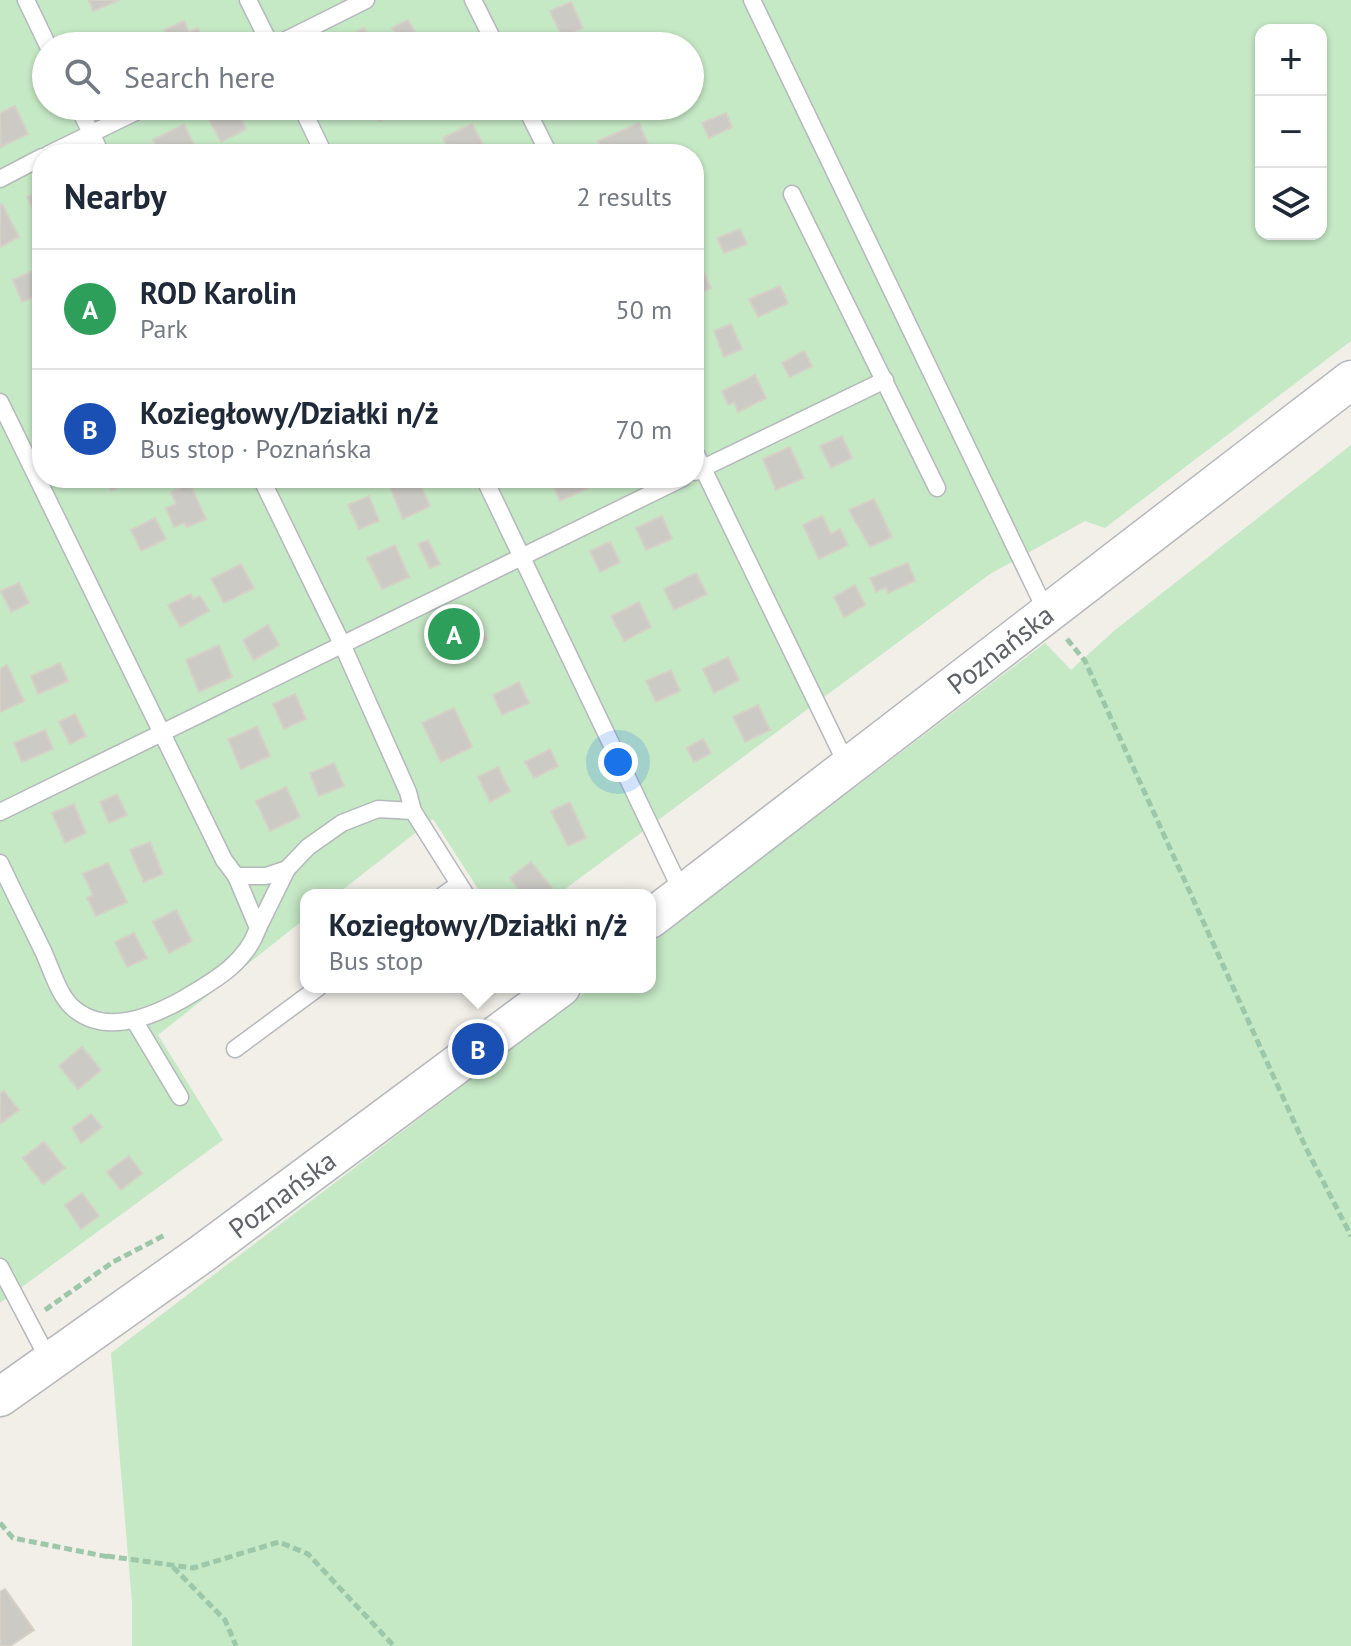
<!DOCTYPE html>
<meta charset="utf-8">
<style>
:root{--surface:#fff;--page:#f6f6f7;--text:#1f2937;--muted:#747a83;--line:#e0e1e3;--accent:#d93025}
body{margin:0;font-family:"PT Sans",sans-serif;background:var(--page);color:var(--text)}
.controls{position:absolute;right:24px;top:24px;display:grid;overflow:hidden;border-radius:16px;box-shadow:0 2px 6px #0004}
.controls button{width:72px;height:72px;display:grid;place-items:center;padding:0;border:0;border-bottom:2px solid var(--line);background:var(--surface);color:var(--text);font:40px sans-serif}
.you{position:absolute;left:618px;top:762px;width:28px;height:28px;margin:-20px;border:6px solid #fff;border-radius:50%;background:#1a73e8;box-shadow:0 0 0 12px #1a73e833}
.badge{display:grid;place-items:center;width:52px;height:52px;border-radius:50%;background:var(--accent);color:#fff;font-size:26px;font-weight:700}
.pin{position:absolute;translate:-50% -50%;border:4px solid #fff;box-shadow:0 2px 8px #0006}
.popup{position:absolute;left:300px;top:889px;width:356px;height:104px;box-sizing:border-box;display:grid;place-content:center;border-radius:16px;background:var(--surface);filter:drop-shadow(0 2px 6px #0005);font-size:26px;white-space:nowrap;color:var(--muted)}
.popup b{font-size:30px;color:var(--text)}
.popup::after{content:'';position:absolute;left:50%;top:100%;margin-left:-16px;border:16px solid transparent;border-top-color:var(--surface)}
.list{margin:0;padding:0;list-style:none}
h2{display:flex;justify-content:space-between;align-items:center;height:104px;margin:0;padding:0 32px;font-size:34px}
h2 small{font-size:26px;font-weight:400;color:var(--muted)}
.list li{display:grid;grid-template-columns:52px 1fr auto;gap:24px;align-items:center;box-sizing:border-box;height:120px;padding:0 32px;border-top:2px solid var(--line)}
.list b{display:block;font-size:30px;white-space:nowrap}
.list p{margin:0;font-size:26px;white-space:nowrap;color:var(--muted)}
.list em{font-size:26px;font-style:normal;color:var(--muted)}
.icon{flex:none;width:44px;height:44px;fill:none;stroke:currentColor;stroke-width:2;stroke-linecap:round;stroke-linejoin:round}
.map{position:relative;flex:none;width:1351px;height:1646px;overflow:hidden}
.search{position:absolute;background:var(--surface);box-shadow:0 2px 6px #0004;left:32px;top:32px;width:672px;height:88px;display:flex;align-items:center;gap:20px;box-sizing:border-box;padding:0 28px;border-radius:44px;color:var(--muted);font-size:30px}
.panel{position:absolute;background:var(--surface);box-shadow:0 2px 6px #0004;left:32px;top:144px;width:672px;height:344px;border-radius:32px}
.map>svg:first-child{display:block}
.green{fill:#c5e8c5;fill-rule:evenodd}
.building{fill:#cccac5;stroke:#d6d1c6;stroke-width:2}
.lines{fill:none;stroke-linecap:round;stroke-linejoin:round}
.service-casing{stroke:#b5b8bc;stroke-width:19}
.tertiary-casing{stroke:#b5b8bc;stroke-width:41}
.path{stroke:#9cc7a9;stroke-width:5;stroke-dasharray:8 4;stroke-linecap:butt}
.service{stroke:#fff;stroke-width:16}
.tertiary{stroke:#fff;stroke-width:38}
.labels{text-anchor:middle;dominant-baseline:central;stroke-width:8;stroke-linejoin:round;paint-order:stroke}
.street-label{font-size:28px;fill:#5f6368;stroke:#fff}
</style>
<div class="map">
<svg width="1351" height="1646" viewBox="0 0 1351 1646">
<rect width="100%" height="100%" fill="#f1efe8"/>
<g class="green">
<path d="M 0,0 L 1351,0 L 1351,341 L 1105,528 L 1085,521 L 990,574 L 557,895 L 482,895 L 433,819 L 336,895 L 306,895 L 306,918 L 158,1035 L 223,1140 L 0,1303 ZM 1261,30 L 1321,30 L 1321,234 L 1261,234 ZM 46,46 L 690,46 L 690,106 L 46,106 ZM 42,154 L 694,154 L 694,478 L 42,478 Z"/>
<polygon points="1351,445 1351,1646 132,1646 132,1603 111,1353 592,987 650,987 650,943 1045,643 1071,670 1115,630"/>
</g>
<g class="building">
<polygon points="89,0 120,0 93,11"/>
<polygon points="571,2 583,28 562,37 550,11"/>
<polygon points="408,20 416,34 395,46 391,38 396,35 392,28"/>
<polygon points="184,21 189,32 198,28 205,46 171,46 164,30"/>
<polygon points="364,28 374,46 350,46 345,38"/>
<polygon points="15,106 28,134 1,147 0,113"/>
<polygon points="371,106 393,106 396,113 379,121"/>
<polygon points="235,107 246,129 221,142 209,120"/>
<polygon points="726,113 732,127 709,138 702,123"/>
<polygon points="639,123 648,144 625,154 604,154 598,141"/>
<polygon points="184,124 194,145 177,154 160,154 153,140"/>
<polygon points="472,124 486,150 451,154 443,138"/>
<polygon points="42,190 42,221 40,222 27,197"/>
<polygon points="2,204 19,237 0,247 0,205"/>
<polygon points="740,229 747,244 724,253 717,238"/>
<polygon points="697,258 711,288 694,296 694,259"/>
<polygon points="33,271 42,294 22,302 13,280"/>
<polygon points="780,286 788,303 758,317 749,299"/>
<polygon points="731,324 742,349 724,357 714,331"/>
<polygon points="804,351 812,366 790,377 782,363"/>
<polygon points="755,375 766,398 738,412 734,402 728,405 722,391"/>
<polygon points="842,436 852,458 831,468 820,446"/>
<polygon points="790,447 804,478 776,490 763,459"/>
<polygon points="104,478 136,478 136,479 111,491"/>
<polygon points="386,478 417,478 430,506 403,519"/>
<polygon points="550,478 583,478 588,488 560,501"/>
<polygon points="190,484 206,519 187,527 184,523 174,527 166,508 176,504 171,492"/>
<polygon points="369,496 379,521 359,529 348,505"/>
<polygon points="874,499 892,537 870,547 849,510"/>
<polygon points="662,516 672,539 646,550 636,528"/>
<polygon points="822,516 831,534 840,529 848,545 819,559 803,525"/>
<polygon points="155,518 166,539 141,551 131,530"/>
<polygon points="428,540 440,564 430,568 418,544"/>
<polygon points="610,542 620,562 600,572 590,551"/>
<polygon points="395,545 409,577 382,589 367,558"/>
<polygon points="908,563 915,581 888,593 886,587 876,592 870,578"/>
<polygon points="241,564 254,588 224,603 211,579"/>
<polygon points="696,573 707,594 674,610 664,589"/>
<polygon points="19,583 29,603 11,612 1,591"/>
<polygon points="855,585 865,605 844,617 834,597"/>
<polygon points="191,594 193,599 200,596 209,611 180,627 168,605"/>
<polygon points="639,602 651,627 624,641 611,616"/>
<polygon points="473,610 487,640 469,648 455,618"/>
<polygon points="268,625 279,645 254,660 243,640"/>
<polygon points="219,645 232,677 199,692 186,660"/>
<polygon points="728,657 739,680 714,693 703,669"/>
<polygon points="60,663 68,681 38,694 31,676"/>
<polygon points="7,665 24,701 0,712 0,669"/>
<polygon points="671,670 680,691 656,702 646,681"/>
<polygon points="519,682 529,703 502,715 493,695"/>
<polygon points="295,694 306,719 284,729 273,704"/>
<polygon points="758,705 770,730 745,742 733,717"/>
<polygon points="454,708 472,747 441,762 422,723"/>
<polygon points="75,714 86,736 70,744 59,722"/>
<polygon points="257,727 270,756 241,769 228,739"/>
<polygon points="45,730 53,749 22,762 14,743"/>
<polygon points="703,739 711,753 694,762 687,748"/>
<polygon points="550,749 558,766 534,778 525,762"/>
<polygon points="334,763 344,786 319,796 310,773"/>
<polygon points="498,767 510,791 490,802 478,777"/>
<polygon points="286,787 300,817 270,831 256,801"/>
<polygon points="117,794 127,815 109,823 100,802"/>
<polygon points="570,802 586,838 568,846 551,811"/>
<polygon points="74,804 86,833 65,843 52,813"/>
<polygon points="150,842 163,874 144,882 130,850"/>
<polygon points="531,862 553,889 545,895 523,895 510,878"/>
<polygon points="108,863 127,902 96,916 87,898 93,895 83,874"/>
<polygon points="176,910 192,941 169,953 153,922"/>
<polygon points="134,933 147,958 127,967 115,942"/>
<polygon points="82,1047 101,1070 78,1089 59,1066"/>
<polygon points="4,1091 19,1110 0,1124 0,1094"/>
<polygon points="91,1114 102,1127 81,1143 72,1128"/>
<polygon points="44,1142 65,1168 43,1184 23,1158"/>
<polygon points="129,1156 142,1173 121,1190 107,1172"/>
<polygon points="82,1193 99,1216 81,1229 65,1205"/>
<polygon points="5,1589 34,1630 10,1646 0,1646 0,1592"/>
</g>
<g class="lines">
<g class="service-casing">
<g id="service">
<polyline points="26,0 48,46"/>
<polyline points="248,0 271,46"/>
<polyline points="473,0 496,46"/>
<polyline points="752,0 1047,613"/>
<polyline points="274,46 366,0"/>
<polyline points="78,106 101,154"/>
<polyline points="301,106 324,154"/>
<polyline points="525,106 549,154"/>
<polyline points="49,154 148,106"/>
<polyline points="0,179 42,157"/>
<polyline points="792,194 937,488"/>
<polyline points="0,402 224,860 236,876 266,876 287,869 308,847 342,823 378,809 413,811"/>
<polyline points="694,450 848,767"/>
<polyline points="695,472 885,380"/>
<polyline points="261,478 342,644 408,792 413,811 466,895"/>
<polyline points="484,478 683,894"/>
<polyline points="0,812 683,478"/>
<path d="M 0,863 C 14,893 29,922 43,951 C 51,968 58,993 71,1006 C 103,1037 152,1017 185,998 C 215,980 246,963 258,928 L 236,876"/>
<polyline points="443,895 459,884"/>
<polyline points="258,928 287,869"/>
<polyline points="134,1020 180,1097"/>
<polyline points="235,1049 319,987"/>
<polyline points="0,1267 50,1362"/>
</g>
</g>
<g class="tertiary-casing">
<g id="tertiary">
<polyline points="650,919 1351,380"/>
<polyline points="0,1397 203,1253 561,987"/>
</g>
</g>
<g class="path">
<polyline points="1067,639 1085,661 1306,1148 1351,1236"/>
<polyline points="45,1310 113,1262 165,1235"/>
<polyline points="0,1523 13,1538 109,1557"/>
<polyline points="107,1556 193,1568 279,1542 308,1554 394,1646"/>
<polyline points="173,1567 225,1620 236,1646"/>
</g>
<use href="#service" class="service"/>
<use href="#tertiary" class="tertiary"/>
</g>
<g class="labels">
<g class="street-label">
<text transform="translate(1000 649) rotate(-38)">Poznańska</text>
<text transform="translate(282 1194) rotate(-37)">Poznańska</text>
</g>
</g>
</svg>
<div class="controls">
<button>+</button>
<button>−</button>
<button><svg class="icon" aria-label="layers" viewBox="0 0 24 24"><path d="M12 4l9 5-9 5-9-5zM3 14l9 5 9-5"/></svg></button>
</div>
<div class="you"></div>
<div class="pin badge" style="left:454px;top:634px;background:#2e9e5b">A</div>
<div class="pin badge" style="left:478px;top:1049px;background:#1a4fb4">B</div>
<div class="popup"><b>Koziegłowy/Działki n/ż</b>Bus stop</div>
<div class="search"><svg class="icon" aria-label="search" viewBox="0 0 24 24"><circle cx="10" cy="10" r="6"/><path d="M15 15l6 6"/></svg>Search here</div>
<section class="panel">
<h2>Nearby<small>2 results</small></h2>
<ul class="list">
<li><span class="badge" style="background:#2e9e5b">A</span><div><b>ROD Karolin</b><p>Park</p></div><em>50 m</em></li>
<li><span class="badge" style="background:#1a4fb4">B</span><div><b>Koziegłowy/Działki n/ż</b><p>Bus stop · Poznańska</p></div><em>70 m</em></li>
</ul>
</section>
</div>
